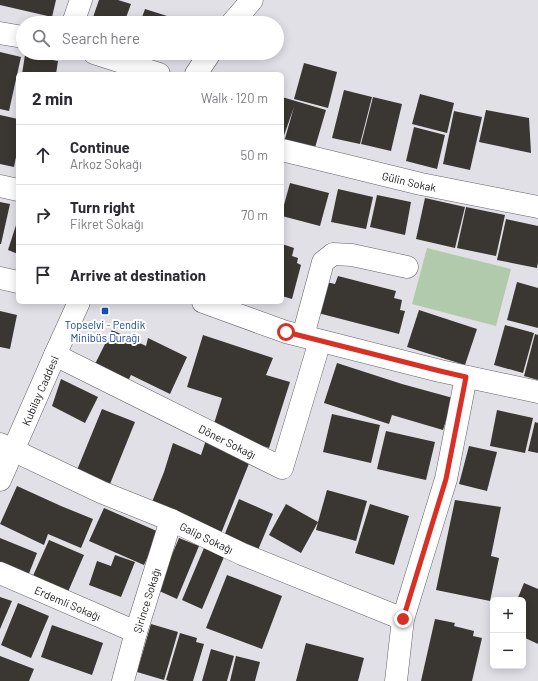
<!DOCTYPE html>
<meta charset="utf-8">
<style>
:root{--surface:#fff;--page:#f7f7f7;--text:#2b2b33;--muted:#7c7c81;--line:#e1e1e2}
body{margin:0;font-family:Barlow,sans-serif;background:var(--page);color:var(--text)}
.controls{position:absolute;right:12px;bottom:12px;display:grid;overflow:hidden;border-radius:6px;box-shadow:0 2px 10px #0003}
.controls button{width:36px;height:36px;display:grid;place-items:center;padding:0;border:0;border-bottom:1px solid var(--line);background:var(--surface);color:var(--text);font:20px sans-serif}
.stop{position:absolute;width:12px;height:12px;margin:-9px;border:3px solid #d93025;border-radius:50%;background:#fff}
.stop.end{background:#d93025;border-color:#fff;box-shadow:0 1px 4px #0008}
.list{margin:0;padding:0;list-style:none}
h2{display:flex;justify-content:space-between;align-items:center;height:52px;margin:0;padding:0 16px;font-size:17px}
h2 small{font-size:13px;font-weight:400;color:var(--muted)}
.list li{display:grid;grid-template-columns:26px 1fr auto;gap:12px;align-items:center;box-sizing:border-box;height:60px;padding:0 16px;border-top:1px solid var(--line)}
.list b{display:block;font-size:15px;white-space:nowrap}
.list p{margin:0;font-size:13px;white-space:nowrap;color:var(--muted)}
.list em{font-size:13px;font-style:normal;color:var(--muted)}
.icon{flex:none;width:22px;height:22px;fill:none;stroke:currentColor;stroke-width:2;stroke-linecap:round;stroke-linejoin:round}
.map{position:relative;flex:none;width:538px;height:681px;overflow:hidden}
.search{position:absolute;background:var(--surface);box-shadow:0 2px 10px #0003;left:16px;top:16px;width:268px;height:44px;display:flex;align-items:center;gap:10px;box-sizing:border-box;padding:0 14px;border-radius:22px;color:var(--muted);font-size:15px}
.panel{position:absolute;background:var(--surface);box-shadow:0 2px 10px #0003;left:16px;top:72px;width:268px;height:232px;border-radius:6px}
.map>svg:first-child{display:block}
.green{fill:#b1caab}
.building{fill:#3a3732}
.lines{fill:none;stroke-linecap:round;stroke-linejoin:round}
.minor-casing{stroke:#626268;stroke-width:23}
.minor{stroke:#fff;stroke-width:22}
.route{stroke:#d93025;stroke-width:5}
.transit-dot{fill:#1a4fb4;stroke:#fff;stroke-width:1.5}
.labels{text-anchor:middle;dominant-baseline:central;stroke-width:4;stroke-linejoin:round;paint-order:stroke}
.street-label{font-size:11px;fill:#171719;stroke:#fff}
.transit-label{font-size:11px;fill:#164399;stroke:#fff}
</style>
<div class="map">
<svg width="538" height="681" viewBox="0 0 538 681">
<rect width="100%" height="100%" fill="#e1e0e7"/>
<polygon class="green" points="427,248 511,269 496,326 412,304"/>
<g class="building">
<polygon points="0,0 56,0 52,17 0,5"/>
<polygon points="99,0 118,0 131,4 124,23 91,23"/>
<polygon points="145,9 189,23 140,23"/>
<polygon points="0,52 21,57 9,111 0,109"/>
<polygon points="159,53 182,53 180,60"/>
<polygon points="25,55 58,61 56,74 22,74"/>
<polygon points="304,63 337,72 328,108 294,99"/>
<polygon points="344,90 372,97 360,144 332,138"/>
<polygon points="420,94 454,103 447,133 412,124"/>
<polygon points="282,97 326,110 314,151 284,142 294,107 282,141"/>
<polygon points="373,97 402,104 391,151 361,144"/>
<polygon points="486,110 529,118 531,153 479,142"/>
<polygon points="454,111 482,117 470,170 443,164"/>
<polygon points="0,115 18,119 18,147 14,167 0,164"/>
<polygon points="414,127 445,135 437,169 406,161"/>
<polygon points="290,183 329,193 320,226 282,216 282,212"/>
<polygon points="338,189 373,197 366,229 331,222"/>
<polygon points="377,195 411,202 405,235 370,227"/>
<polygon points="425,198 465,207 455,248 416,239"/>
<polygon points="0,202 10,204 1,244 0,244"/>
<polygon points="466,207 505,215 496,256 457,248"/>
<polygon points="18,219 18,254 8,250"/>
<polygon points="506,219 538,226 538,262 537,268 497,260"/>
<polygon points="282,244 294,248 292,256 298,258 297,263 301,265 292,299 282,296"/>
<polygon points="338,276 396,291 394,298 402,300 400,310 405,311 399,334 318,313 326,282 335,284"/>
<polygon points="517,282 538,288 538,328 507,320"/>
<polygon points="419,310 477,329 465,365 407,347"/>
<polygon points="0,311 17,315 10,349 0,347"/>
<polygon points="505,325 534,333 523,373 494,365"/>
<polygon points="112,330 146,346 148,338 187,357 170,394 131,375 128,381 95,364"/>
<polygon points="535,334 538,335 538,380 524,376"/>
<polygon points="203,335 273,358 266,375 290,382 269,448 212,430 222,398 187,387"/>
<polygon points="337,363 402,384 453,398 443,430 392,415 389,424 324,403"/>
<polygon points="61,379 98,397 85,423 52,406"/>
<polygon points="102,409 135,422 110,484 77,470"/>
<polygon points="497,410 533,418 525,453 490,446"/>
<polygon points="332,414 380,425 371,463 323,452"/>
<polygon points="535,422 538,423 538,453 528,451"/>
<polygon points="386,431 435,442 426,480 377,469"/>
<polygon points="206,440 250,461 220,536 150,507 164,472 173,443 201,455"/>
<polygon points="469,446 497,452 487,491 459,484"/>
<polygon points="17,486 61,506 93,519 81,548 48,534 44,545 0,524"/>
<polygon points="327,490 367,501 356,541 316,530 318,522 301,553 269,535 286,504 318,522"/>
<polygon points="239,499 273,514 258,550 224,536"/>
<polygon points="455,500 501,507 491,556 499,558 490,601 436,590"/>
<polygon points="370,504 409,516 394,565 355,553"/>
<polygon points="104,508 159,532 144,565 89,541"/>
<polygon points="0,538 37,553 26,581 0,570"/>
<polygon points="179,538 199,546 177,599 157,590"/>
<polygon points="49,540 84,555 67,594 32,578"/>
<polygon points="204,548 224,557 202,609 182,600"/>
<polygon points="115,555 135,562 121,597 89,585 97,561 111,566"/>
<polygon points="227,575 282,596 262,649 206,628"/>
<polygon points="524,583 538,589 538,644 523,637 523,600 517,600"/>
<polygon points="0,597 12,601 0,629"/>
<polygon points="18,603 49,616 31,658 1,645"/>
<polygon points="435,619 455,623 454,626 474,631 473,636 482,638 472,681 421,681"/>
<polygon points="151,624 178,632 164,680 137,672"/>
<polygon points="52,625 103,643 92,675 41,657"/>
<polygon points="180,633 197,638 196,642 204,644 193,681 169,681 166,680"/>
<polygon points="306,643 364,658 358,681 296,681"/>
<polygon points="211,649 234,656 227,681 202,681"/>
<polygon points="0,656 34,669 29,681 0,681"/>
<polygon points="236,656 260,662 255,681 230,681"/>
</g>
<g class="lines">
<g class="minor-casing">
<g id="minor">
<polyline points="73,23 81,0"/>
<polyline points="232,23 252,0"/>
<polyline points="0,33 23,37"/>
<polyline points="94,53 159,74"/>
<polyline points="196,74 210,53"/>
<path id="s1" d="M 282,150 L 421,184 L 538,207"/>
<polyline points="0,186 18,190"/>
<polyline points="0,278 18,282"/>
<polyline points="203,302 286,332 440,371 538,392"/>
<polyline points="303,336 323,262 333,254 352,255 407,267"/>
<path id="s2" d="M 55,355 L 282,468 L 320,341"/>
<path id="s3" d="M 0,444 L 101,492 L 171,520 L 242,554 L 403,619"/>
<path id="s4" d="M 0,480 L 55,355 L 79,302"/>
<path id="s5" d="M 0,573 L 136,632"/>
<path id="s6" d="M 123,681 L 136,632 L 171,520"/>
<polyline points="396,681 403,619 446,479 466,377"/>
</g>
</g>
<use href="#minor" class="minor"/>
</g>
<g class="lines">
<polyline class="route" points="286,332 440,371 466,377 446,479 403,619"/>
</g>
<rect class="transit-dot" x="101" y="307" width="8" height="8" rx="2"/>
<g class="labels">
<g class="street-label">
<text stroke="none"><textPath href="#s1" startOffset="131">Gülin Sokak</textPath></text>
<text stroke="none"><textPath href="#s4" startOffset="98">Kubilay Caddesi</textPath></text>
<text stroke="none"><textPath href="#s2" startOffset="193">Döner Sokağı</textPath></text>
<text stroke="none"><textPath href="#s3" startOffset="227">Galip Sokağı</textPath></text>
<text stroke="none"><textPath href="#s6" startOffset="84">Şirince Sokağı</textPath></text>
<text stroke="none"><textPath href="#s5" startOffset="74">Erdemli Sokağı</textPath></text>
</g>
<g class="transit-label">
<text x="105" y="324">Topselvi - Pendik<tspan x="105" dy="13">Minibüs Durağı</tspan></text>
</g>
</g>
</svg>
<div class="controls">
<button>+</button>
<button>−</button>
</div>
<div class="stop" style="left:286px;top:332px"></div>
<div class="stop end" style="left:403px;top:619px"></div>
<div class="search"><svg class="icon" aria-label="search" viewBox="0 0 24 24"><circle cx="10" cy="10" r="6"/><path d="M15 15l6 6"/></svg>Search here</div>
<section class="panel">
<h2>2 min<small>Walk · 120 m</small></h2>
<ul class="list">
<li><svg class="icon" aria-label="ahead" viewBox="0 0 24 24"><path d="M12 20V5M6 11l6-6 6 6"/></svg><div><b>Continue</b><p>Arkoz Sokağı</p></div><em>50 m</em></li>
<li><svg class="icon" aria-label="right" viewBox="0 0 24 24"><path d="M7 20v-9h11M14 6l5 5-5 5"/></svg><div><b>Turn right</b><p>Fikret Sokağı</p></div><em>70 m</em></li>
<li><svg class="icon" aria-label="arrive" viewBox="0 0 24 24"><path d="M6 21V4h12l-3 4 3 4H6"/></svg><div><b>Arrive at destination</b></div></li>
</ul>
</section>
</div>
